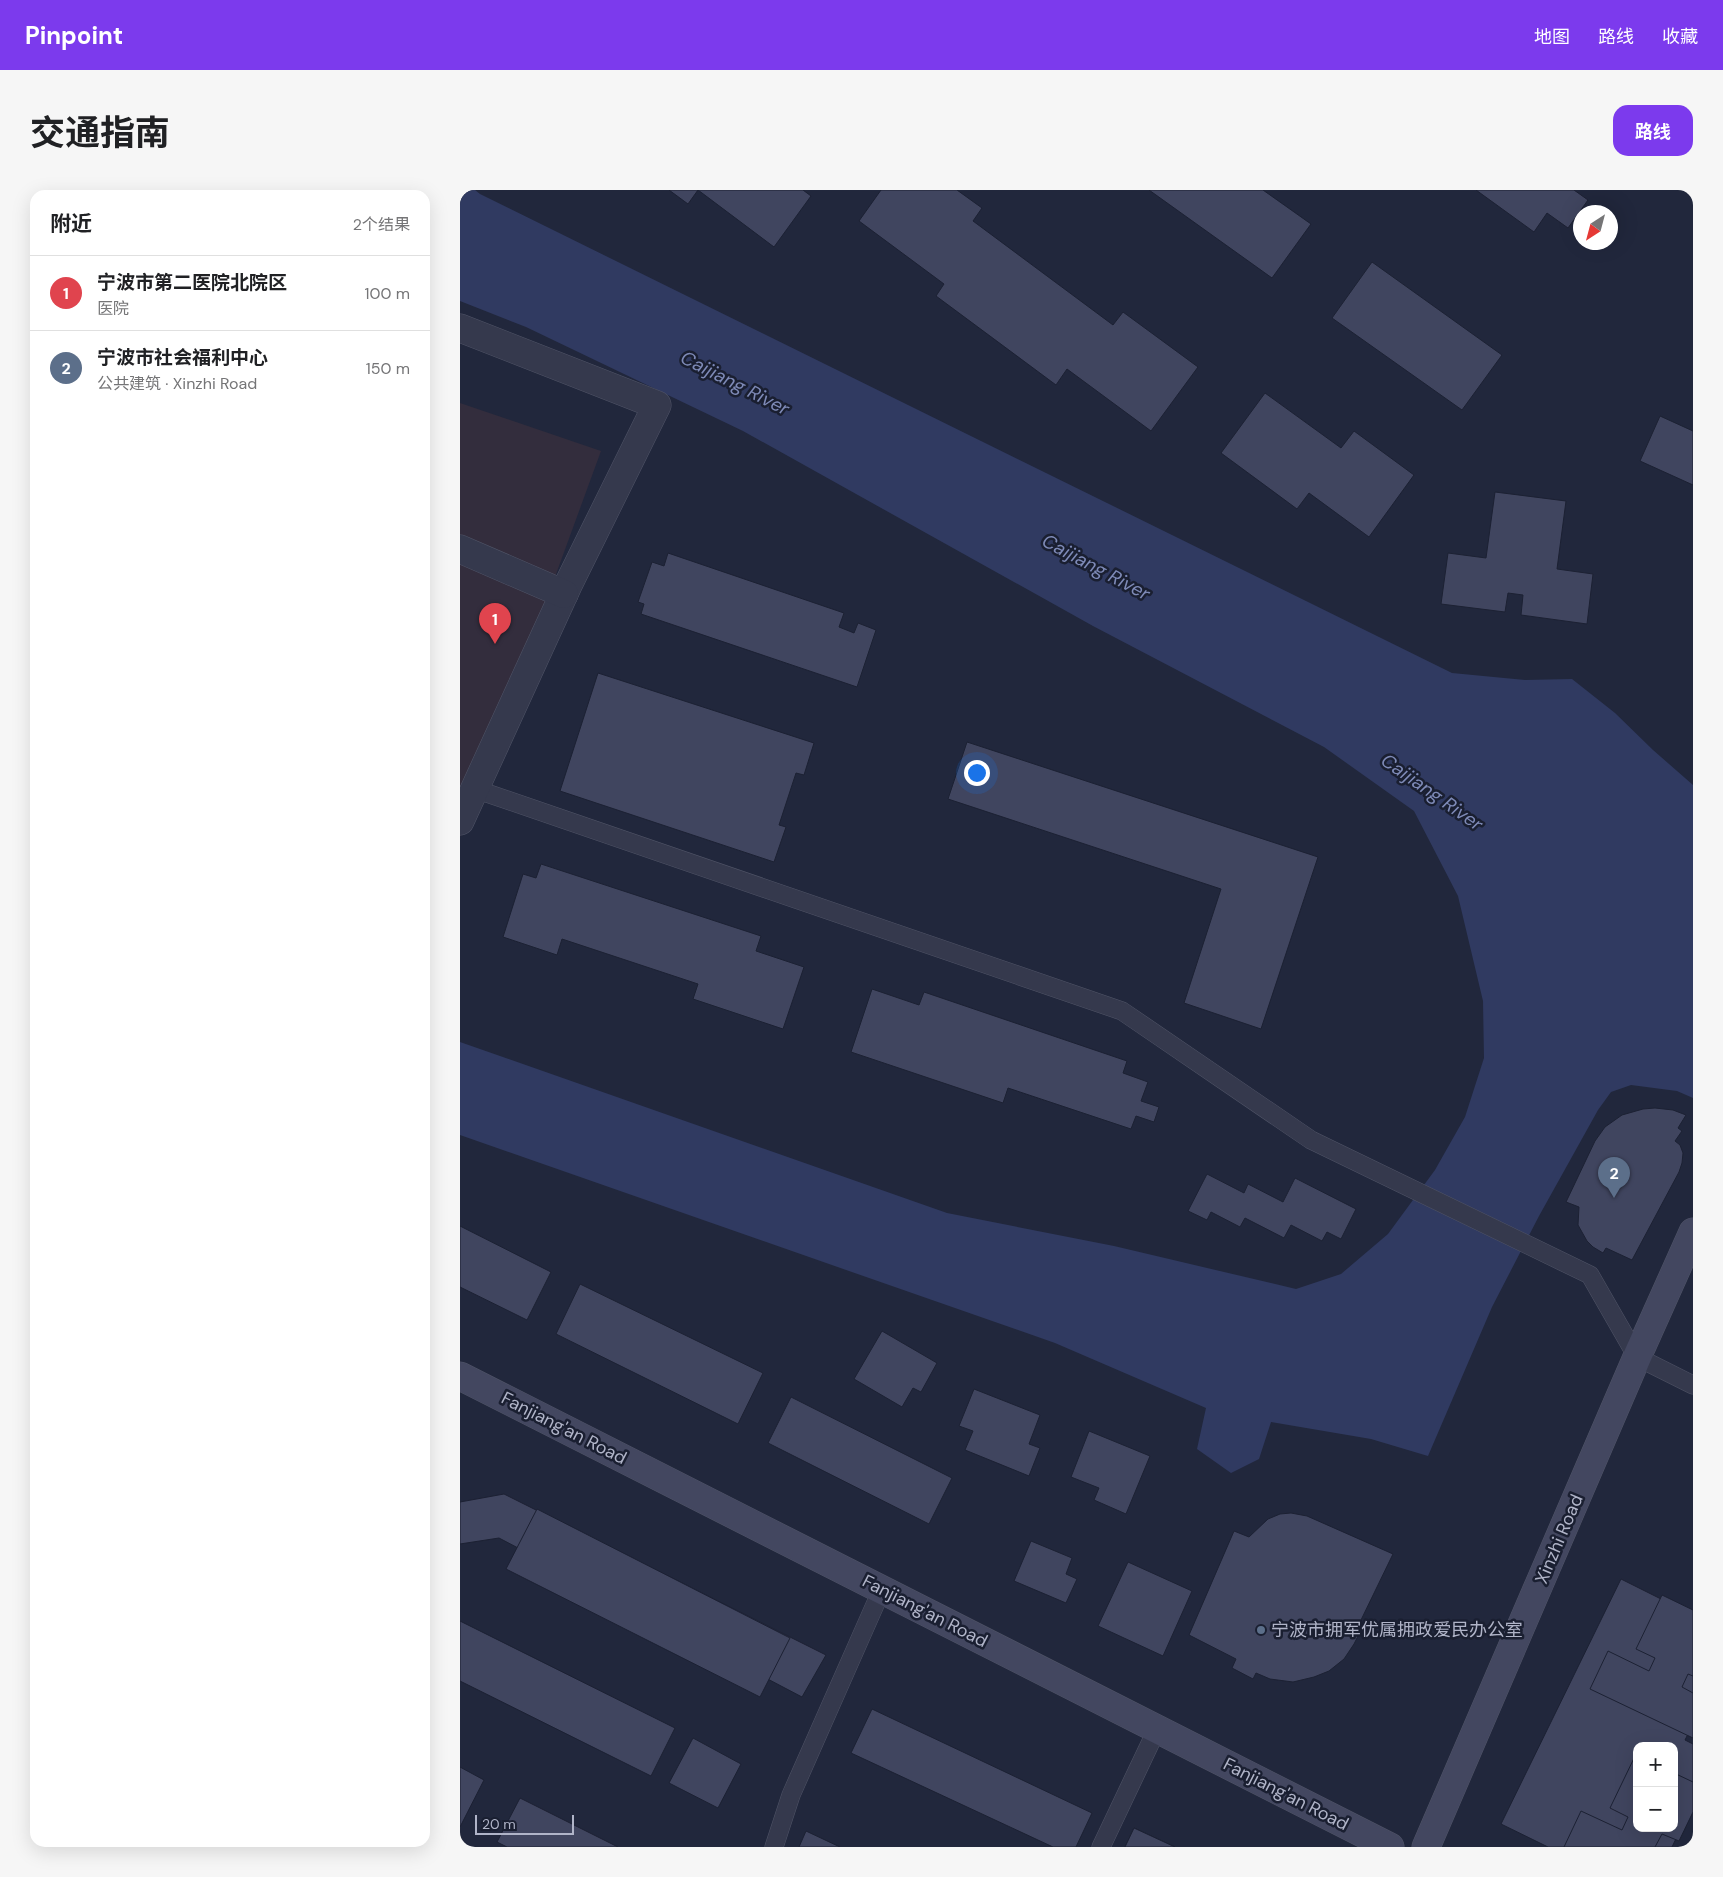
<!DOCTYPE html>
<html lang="zh">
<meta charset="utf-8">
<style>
:root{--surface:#fff;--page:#f6f6f6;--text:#202124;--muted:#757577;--line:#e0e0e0;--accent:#7c3aed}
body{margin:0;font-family:"DM Sans","Noto Sans SC",sans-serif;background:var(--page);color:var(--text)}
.controls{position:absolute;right:15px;bottom:15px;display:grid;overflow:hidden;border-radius:10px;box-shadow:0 5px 20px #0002}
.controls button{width:45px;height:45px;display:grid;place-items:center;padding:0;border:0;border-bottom:1px solid var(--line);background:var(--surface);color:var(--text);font:25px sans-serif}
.compass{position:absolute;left:1113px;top:15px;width:45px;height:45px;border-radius:50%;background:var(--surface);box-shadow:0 5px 20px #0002;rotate:216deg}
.scale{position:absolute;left:15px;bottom:12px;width:99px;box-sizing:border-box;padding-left:5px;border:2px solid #b0b4c8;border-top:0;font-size:14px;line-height:18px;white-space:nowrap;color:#b0b4c8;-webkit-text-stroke:4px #1a1f31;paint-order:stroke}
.you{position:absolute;left:516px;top:582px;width:18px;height:18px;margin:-12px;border:4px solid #fff;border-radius:50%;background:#1a73e8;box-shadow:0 0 0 8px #1a73e833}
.badge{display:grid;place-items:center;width:32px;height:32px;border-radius:50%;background:var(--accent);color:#fff;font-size:16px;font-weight:700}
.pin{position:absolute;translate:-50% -41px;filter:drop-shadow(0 1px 2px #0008)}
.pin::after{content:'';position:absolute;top:26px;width:18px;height:15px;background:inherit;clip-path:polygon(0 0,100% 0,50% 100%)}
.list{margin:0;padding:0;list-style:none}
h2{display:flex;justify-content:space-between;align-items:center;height:65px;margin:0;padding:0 20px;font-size:21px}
h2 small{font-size:16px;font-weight:400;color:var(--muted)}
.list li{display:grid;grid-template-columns:32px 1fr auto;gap:15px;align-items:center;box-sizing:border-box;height:75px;padding:0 20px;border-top:1px solid var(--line)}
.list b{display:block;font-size:19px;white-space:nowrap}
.list p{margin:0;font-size:16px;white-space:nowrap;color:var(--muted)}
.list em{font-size:16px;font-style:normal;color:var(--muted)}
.map{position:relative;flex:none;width:1233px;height:1657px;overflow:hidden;border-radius:15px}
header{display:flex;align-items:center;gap:30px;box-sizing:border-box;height:70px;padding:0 25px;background:var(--accent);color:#fff}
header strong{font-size:24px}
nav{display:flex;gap:28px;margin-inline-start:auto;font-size:18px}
.intro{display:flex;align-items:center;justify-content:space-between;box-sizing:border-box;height:120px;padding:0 30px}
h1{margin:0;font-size:35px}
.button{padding:12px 22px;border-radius:15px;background:var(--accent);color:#fff;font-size:18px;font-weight:700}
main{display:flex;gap:30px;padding:0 30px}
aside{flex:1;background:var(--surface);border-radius:15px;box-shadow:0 5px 20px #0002}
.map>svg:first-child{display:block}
.medical{fill:#332d3d}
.water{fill:#303a61}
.building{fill:#40455f;stroke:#1c2133;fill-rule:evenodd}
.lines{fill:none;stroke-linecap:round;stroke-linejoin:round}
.lane-casing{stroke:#505467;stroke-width:19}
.street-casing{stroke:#505467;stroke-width:29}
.secondary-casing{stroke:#505467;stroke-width:29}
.lane{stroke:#35394d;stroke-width:18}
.street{stroke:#35394d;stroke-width:28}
.secondary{stroke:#434760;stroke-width:28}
.service-dot{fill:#5c6f8a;stroke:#1a1f31;stroke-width:2}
.labels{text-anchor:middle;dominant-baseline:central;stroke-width:5;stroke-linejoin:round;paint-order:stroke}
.street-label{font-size:18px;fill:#b0b4c8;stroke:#1a1f31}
.poi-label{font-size:18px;fill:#b0b4c8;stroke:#1a1f31;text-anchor:start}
.water-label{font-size:19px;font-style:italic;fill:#7e8ab7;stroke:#1a1f31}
</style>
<header>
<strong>Pinpoint</strong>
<nav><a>地图</a><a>路线</a><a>收藏</a></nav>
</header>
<div class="intro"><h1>交通指南</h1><a class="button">路线</a></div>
<main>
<aside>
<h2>附近<small>2个结果</small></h2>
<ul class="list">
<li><span class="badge" style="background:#e0444e">1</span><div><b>宁波市第二医院北院区</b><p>医院</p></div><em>100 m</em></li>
<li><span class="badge" style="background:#5c6f8a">2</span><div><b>宁波市社会福利中心</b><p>公共建筑 · Xinzhi Road</p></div><em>150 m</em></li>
</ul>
</aside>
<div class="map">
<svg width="1233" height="1657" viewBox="0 0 1233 1657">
<rect width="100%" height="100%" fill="#21273c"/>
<polygon class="medical" points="0,213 141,261 0,647"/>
<polygon class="water" points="0,0 15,0 20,4 992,483 1065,490 1112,489 1155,523 1193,560 1233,595 1233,908 1217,901 1171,895 1151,902 1138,920 1079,1026 1032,1117 968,1266 911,1249 811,1232 799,1269 771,1283 737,1259 746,1218 595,1153 0,945 0,852 487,1023 654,1056 836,1099 881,1084 928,1044 975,980 1005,927 1024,868 1023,811 998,706 954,621 864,557 633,436 283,241 66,137 0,111"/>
<g class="building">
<polygon points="209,0 238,0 228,14"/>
<polygon points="238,0 343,0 351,6 314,57"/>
<polygon points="421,0 497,0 522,18 513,31 653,135 663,122 738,177 691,241 607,179 596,195 476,106 484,94 399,31"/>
<polygon points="689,0 803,0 851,34 812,88"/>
<polygon points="1016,0 1114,0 1128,10 1108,38 1087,23 1074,42"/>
<polygon points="912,72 1042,165 1002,220 872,128"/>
<polygon points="805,203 881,258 894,241 954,285 909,347 849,303 837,319 761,263"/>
<polygon points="1200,226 1233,241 1233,295 1180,271"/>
<polygon points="1035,302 1106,311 1097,379 1133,384 1127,434 1061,425 1063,405 1048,403 1045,422 981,414 988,363 1026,368"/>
<polygon points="208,363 384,423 379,437 394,443 398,433 416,440 397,497 181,424 184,414 178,412 192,372 204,376"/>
<polygon points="138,483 354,553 344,585 336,583 319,635 326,637 314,672 100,601"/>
<polygon points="507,552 858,667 801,839 724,813 761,699 488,609"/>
<polygon points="81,674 301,746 296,761 344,777 323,839 233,809 238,794 102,749 97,765 43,747 63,684 76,688"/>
<polygon points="412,799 459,815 464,802 667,871 663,883 688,892 681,911 699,917 694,932 676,926 671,939 548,898 543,913 391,862"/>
<polygon points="1195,918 1213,920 1226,925 1218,938 1222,941 1215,951 1220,955 1223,963 1222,973 1219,982 1172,1070 1146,1058 1143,1063 1133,1057 1127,1051 1118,1035 1119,1017 1106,1012 1135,951 1145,937 1162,925 1183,919"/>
<polygon points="747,984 784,1003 788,994 823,1012 835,988 896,1019 881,1049 867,1042 862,1051 831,1035 824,1048 785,1028 780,1037 751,1022 747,1030 728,1021"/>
<polygon points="0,1036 91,1082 67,1130 0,1097"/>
<polygon points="120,1094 303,1183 278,1234 96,1144"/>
<polygon points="422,1141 477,1173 461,1202 453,1198 442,1217 394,1189"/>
<polygon points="514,1199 580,1225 569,1254 580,1258 569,1286 505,1260 513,1241 499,1236"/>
<polygon points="331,1207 492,1288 469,1334 308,1253"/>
<polygon points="629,1241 690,1266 666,1324 634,1310 639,1298 611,1287"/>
<polygon points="44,1304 366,1465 342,1507 39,1348 0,1354 0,1312"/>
<polygon points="77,1319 330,1448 300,1507 46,1379"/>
<polygon points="831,1323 847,1326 933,1364 901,1430 902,1438 894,1454 884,1469 869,1481 854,1487 833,1492 810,1489 796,1483 793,1489 772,1478 776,1469 729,1445 774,1341 789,1347 808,1329 820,1324"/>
<polygon points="571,1351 612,1368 606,1384 617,1389 606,1413 554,1391"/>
<polygon points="668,1372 732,1401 703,1466 638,1436"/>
<path d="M 1161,1389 L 1233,1425 L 1233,1534 L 1225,1550 L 1233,1554 L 1233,1613 L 1212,1657 L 1088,1657 L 1041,1634 ZM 1177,1556 L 1214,1556 L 1214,1638 L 1177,1638 Z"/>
<polygon points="1202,1405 1233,1420 1233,1486 1228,1484 1222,1497 1233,1503 1233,1548 1130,1499 1148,1461 1189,1481 1195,1468 1176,1459"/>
<polygon points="0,1431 215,1538 191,1586 0,1491"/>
<polygon points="412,1519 632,1623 616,1657 593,1657 391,1563"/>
<polygon points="233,1548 281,1574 258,1618 209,1593"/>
<polygon points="1176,1564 1177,1638 1214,1638 1214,1583 1233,1592 1233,1622 1219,1651 1202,1644 1195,1657 1104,1657 1121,1621 1162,1640 1168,1627 1150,1618"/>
<polygon points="0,1577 24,1590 0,1637"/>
<polygon points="60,1608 158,1657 47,1657 37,1652"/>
<polygon points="674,1638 715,1657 665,1657"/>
<polygon points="674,1638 715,1657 665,1657"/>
<polygon points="346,1641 380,1657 339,1657"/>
</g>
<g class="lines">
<g class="lane-casing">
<g id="lane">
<polyline points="15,599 662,821 851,950 1130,1085 1177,1167 1233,1195"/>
<polyline points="314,1657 331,1605 422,1399"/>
<polyline points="641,1657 697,1539"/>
</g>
</g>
<g class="street-casing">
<g id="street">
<polyline points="0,138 197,215 109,393 0,631"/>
<polyline points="0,359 104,404"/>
</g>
</g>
<g class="secondary-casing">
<g id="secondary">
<polyline points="0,1186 930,1657"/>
<polyline points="966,1657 1177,1167 1233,1042"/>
</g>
</g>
<use href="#lane" class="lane"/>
<use href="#street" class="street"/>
<use href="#secondary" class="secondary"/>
</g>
<circle class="service-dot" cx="801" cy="1440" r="5"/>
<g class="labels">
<g class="street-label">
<text transform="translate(104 1238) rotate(27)">Fanjiang'an Road</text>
<text transform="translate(1099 1349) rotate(-67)">Xinzhi Road</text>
<text transform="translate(465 1421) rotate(27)">Fanjiang'an Road</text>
<text transform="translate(826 1604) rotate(27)">Fanjiang'an Road</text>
</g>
<g class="poi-label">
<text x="811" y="1440">宁波市拥军优属拥政爱民办公室</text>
</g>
<g class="water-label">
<text transform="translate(275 193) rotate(27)">Caijiang River</text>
<text transform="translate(636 377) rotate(28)">Caijiang River</text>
<text transform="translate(972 602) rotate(35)">Caijiang River</text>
</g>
</g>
</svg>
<div class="controls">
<button>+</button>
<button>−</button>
</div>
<svg class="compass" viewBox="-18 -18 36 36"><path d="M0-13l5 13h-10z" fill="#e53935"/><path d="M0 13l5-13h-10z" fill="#757577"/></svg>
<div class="scale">20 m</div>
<div class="you"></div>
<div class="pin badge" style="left:35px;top:454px;background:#e0444e">1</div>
<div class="pin badge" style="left:1154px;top:1008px;background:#5c6f8a">2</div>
</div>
</main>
